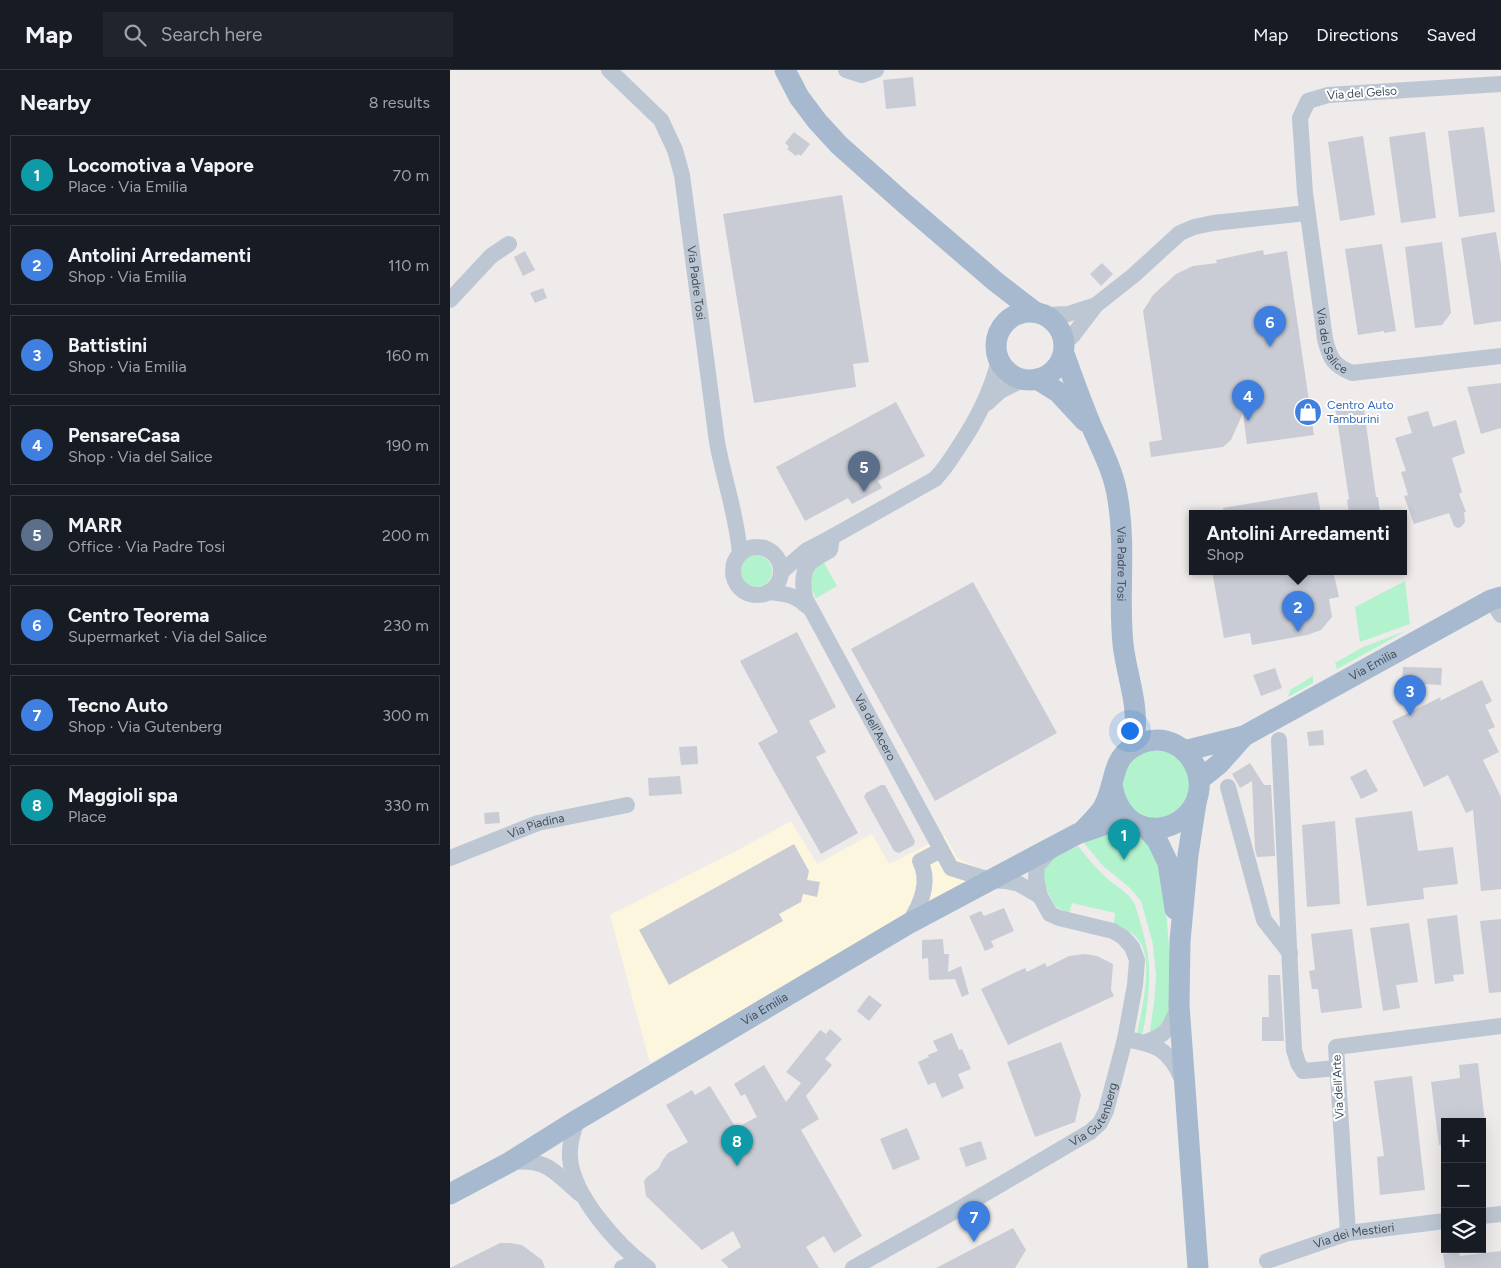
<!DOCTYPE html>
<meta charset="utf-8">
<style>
:root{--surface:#171b24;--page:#20242c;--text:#f1f3f6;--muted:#9ea1a6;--line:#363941;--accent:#0b8043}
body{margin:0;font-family:Figtree,sans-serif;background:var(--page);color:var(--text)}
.controls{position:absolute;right:15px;bottom:15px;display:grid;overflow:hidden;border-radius:0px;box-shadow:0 5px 20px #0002}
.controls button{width:45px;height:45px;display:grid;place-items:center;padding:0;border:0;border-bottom:1px solid var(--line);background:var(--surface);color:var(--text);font:25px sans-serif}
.you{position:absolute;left:679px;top:660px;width:18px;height:18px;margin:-12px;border:4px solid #fff;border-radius:50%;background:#1a73e8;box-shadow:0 0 0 8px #1a73e833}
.badge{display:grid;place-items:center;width:32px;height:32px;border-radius:50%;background:var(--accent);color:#fff;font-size:16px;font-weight:700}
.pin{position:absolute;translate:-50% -41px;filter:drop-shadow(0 1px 2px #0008)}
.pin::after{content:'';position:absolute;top:26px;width:18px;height:15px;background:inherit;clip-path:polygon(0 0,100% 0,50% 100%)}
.popup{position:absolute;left:739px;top:440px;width:218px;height:65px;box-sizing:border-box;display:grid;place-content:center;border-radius:0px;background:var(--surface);filter:drop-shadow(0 1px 4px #0005);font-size:16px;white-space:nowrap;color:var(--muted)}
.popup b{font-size:19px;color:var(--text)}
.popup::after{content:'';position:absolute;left:50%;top:100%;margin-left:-10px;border:10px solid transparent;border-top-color:var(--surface)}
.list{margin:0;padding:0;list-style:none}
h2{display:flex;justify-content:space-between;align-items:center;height:65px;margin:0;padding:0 20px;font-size:21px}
h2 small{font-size:16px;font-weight:400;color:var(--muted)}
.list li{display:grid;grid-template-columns:32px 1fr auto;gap:15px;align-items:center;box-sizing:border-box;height:80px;margin:0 10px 10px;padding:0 10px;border:1px solid var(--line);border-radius:0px}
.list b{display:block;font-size:19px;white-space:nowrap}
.list p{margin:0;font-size:16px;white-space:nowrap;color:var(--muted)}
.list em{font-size:16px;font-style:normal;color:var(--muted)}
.icon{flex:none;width:28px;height:28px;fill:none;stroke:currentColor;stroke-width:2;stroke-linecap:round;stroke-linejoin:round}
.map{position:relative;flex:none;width:1051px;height:1198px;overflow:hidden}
header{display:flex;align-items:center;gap:30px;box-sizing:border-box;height:70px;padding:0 25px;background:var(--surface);border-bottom:1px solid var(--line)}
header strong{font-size:24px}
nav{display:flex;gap:28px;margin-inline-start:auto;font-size:18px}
.search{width:350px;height:45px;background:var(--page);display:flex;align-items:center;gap:12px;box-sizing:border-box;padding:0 18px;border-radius:0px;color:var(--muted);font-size:19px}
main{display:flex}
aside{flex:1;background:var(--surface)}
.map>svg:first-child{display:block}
.commercial{fill:#fdf6df}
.green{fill:#b2f3ce}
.building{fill:#c9ccd4}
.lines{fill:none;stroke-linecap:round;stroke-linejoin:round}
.minor{stroke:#bcc7d3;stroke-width:16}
.major{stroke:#a7b9ce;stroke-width:21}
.labels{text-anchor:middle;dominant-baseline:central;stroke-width:4;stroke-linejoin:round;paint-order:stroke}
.street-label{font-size:12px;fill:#424e5a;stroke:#fff}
.shop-label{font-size:12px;fill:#366cbe;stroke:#fff;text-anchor:start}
</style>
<header>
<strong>Map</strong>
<div class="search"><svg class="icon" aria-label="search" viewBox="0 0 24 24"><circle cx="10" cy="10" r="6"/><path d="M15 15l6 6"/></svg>Search here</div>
<nav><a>Map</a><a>Directions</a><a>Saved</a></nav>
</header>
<main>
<aside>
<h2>Nearby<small>8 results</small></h2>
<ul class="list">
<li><span class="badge" style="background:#0f9aa8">1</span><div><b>Locomotiva a Vapore</b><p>Place · Via Emilia</p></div><em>70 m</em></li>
<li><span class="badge" style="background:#3f7fe0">2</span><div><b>Antolini Arredamenti</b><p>Shop · Via Emilia</p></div><em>110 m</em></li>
<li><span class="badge" style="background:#3f7fe0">3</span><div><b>Battistini</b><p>Shop · Via Emilia</p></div><em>160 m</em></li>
<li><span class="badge" style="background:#3f7fe0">4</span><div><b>PensareCasa</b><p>Shop · Via del Salice</p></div><em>190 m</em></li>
<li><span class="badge" style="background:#5c6f8a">5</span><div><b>MARR</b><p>Office · Via Padre Tosi</p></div><em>200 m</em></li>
<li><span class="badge" style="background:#3f7fe0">6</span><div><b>Centro Teorema</b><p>Supermarket · Via del Salice</p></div><em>230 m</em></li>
<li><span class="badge" style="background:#3f7fe0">7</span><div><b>Tecno Auto</b><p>Shop · Via Gutenberg</p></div><em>300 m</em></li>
<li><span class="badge" style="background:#0f9aa8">8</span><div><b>Maggioli spa</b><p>Place</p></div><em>330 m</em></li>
</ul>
</aside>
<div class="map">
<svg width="1051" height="1198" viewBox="0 0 1051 1198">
<rect width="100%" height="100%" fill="#eeebea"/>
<polygon class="commercial" points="341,751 367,794 422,764 439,794 495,766 507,788 535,801 200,993 160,845 290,779"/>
<g class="green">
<circle cx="306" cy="501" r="16"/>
<path d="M 373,491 L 387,516 L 366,528 C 357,514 361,501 373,491 Z"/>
<polygon points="955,511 960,554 910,572 905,537"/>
<polygon points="956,561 887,599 885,593 913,577"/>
<polygon points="863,606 863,613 838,627 840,620"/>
<path d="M 704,680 C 725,682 727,687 740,702 L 738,734 L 710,751 L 688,746 L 674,729 L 672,707 L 676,697 L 684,688 L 693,682 Z"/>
<polygon points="663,758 680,760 705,776 716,837 720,892 719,954 699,967 704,933 706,906 703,874 691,831 680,818 653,796 634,773"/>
<path d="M 628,776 C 638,788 647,800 660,811 C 669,818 680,824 685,835 C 690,851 695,867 698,884 C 701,912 698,939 692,966 L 687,965 C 691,941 703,895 691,874 C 685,863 674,858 664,853 L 665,843 L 622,833 L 619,844 L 605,836 L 592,810 L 593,802 L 602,787 Z"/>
</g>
<g class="building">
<polygon points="463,7 466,36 436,39 433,10"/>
<polygon points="1034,57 1045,142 1009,147 998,61"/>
<polygon points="344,62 360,74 351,86 348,84 346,86 337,79 339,77 335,73"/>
<polygon points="975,62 986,148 951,153 939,67"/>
<polygon points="913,66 925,145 890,151 878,72"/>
<polygon points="392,125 419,292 403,294 406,317 304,333 273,144"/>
<polygon points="1046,162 1051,194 1051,251 1024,255 1011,168"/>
<polygon points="992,172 1001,243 992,255 965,258 955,177"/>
<polygon points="932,174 946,261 934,263 934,261 908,265 895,179"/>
<polygon points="813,180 814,185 837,181 864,365 797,374 793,343 781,370 773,377 701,387 699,372 712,370 693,241 703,225 726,204 743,196 767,193 766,190"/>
<polygon points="75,181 85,200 73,206 64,187"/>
<polygon points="652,193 663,204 651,216 640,204"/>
<polygon points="93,218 97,228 85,233 80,223"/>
<polygon points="1051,313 1051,358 1031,364 1017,317"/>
<polygon points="446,332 475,386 428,411 432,418 402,434 398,428 355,451 326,397"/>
<polygon points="913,332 926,427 928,427 930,443 899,443 897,430 899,429 885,336"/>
<polygon points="978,341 983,357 1006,350 1015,383 1002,388 1012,422 1009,424 1016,442 1014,442 1015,452 1011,457 1008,458 1004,456 999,443 964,454 954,426 958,425 951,402 956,401 945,368 962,363 957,347"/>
<polygon points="867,422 871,443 774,443 773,438"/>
<polygon points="762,501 883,501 889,527 879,529 882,547 871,560 857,565 802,575 800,563 774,568"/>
<polygon points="523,512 607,663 485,731 401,579"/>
<polygon points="347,562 386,637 359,651 376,682 366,687 408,763 371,784 308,673 328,662 290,591"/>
<polygon points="953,597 992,598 991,615 952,613"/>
<polygon points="825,598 832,618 811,626 803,605"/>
<polygon points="1032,610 1042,631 1035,635 1045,657 1038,660 1049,682 1033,690 1051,727 1051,819 1031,821 1023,740 1016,743 998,705 974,717 942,651 991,627 990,631"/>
<polygon points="873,660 874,675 859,676 857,662"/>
<polygon points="247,676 248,694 231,695 229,677"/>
<polygon points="800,693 814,715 821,715 825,786 807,787 805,779 802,711 790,718 782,704"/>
<polygon points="916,699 928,721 911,729 900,707"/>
<polygon points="230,706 232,724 199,726 198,708"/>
<polygon points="431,715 435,715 465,771 464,775 449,783 444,781 414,727 416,723"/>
<polygon points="962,741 968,781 1003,777 1008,814 973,818 974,829 917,836 905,748"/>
<polygon points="49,742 50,753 35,754 34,743"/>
<polygon points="885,751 890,834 857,837 852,755"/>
<polygon points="344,774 359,801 357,810 370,812 367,827 353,824 351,832 329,844 333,851 219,915 189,860"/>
<polygon points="554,838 564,861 541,871 544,877 535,881 519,846 531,841 534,846"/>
<polygon points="1007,845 1014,904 1003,905 1004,911 985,914 977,849"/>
<polygon points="1051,849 1051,922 1039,923 1030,851"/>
<polygon points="959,853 968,912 946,915 950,938 933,941 920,858"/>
<polygon points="902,859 912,938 871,943 868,919 862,919 859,901 865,900 861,864"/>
<polygon points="493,869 494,884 499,884 498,902 511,896 519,924 512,927 505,909 479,910 478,888 472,889 472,870"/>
<polygon points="635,884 647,886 663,894 661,920 664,926 558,975 531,919 575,898 577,902 595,893 597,897 619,886"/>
<polygon points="818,905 830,905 834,971 812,971 812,947 819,947"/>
<polygon points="419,925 432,935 419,951 407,941"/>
<polygon points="380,959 392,969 375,989 382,995 356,1026 369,1049 351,1060 412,1166 384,1183 374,1166 356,1177 369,1198 279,1198 271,1190 291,1177 283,1161 252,1180 196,1126 194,1111 197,1107 209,1098 212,1091 218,1083 238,1072 216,1035 242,1020 245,1025 260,1016 286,1058 307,1047 295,1024 291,1026 284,1014 314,995 336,1032 351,1013 336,1002 370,960 376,964"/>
<polygon points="502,963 509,980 512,979 521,999 508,1004 514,1018 492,1028 485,1012 478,1015 468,992 479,987 478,985 488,981 483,971"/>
<polygon points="611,972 631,1025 625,1052 585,1067 557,992"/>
<polygon points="1028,993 1035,1052 995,1052 995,1074 989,1075 981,1012 1010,1008 1009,995"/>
<polygon points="962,1006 975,1120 930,1125 927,1087 934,1086 924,1011"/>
<polygon points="457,1058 470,1089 443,1100 430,1069"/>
<polygon points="531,1071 537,1089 516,1097 509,1078"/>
<polygon points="563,1158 576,1180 565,1198 486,1198"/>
<polygon points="50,1173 60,1173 72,1175 92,1190 95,1198 0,1198"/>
<polygon points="1051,1181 1051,1198 995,1198 993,1184 1009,1182 1010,1186"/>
</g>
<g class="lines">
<g class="minor">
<path id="s1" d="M 159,0 L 211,50 L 225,80 L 232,105 L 267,372 C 274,410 287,446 290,484"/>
<polyline points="396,0 412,5 426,0"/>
<path id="s2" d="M 1051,14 L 878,25 L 858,31 L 850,48 L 855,123 L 875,269 C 880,289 883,295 902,303 L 1051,286"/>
<polyline points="0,230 41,186 59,174"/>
<polyline points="596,245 618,244 646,235"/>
<polyline points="615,273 624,264 646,235 684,205 730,163 744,157 763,153 857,143"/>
<polyline points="537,333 550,321 574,309"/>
<path id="s3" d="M 382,467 L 380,480 C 374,484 365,488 360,493 C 351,502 353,517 355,528 L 500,796 L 501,798 L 540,810 L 556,811 L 569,814 L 590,826"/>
<circle cx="307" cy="501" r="24"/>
<path d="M 331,502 L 357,480 L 382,467 L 485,409 C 494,400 501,389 508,378 C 527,350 541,323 549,290"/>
<path d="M 318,522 C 336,524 344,524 358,537"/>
<polyline points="1041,530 1051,545"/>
<polyline points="829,670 844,980 848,993 853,1001 887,998"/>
<polyline points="778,717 814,850 840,883"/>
<path id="s4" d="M 0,788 L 88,753 L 177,735"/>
<path d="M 458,854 C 471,835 481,812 470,791 L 491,780"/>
<path d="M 675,969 C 706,974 719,979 732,1009"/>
<path d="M 696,972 C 717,965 720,958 728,938"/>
<path d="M 127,1050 C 123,1063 119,1074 120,1088 C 123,1126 168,1176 198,1198"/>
<path d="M 61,1092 C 99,1089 103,1101 130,1124"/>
<polyline points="1032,1146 1051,1144"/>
<polyline points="898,1163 886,977 1051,956"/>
<path id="s5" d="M 817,1191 L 898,1163 L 995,1151"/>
<polyline points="172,1198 189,1191"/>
<path id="s6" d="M 403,1198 L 507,1140 L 640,1062 L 650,1053 L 656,1041 L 675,969 L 685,915 L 687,890 L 682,877 L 673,867 L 663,861 L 609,848 L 600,844 L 590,826 L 586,808 L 587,796 L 600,781"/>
</g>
<g class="major">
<polyline points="335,0 349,27 367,51 389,75 454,133 546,212 585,242"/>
<circle cx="580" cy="276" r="34"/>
<path id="s7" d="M 614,284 C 624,311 633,337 644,362 C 654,384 665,406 668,430 C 676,478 668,526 673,574 C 676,602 688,633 685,660 C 685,667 682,673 680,679"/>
<polyline points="587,309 608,322 635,351"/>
<path id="s8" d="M 734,681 L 794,666 L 1041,530 L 1051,527"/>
<polyline points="749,710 769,694 794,666"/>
<polyline points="746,733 738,785 730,871 729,935 748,1198"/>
<polyline points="695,757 707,770 718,793 725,839"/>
<path d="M 632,762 C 639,754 649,745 654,736 C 668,709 659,684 694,672 C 739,658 771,720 731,750 C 725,754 718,757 710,758 C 682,761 666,740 662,715"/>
<path id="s9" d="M 0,1124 L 60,1092 L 127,1050 L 458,854 L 627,764 L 659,753 L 681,751"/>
</g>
</g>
<defs>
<g id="shop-disc" transform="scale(1.4375)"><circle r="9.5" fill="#3f7fe0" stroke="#fff"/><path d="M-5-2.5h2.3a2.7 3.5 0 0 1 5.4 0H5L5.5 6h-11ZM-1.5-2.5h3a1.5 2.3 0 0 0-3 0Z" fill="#fff"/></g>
</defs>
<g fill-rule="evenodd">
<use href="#shop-disc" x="858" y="342"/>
</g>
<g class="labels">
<g class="street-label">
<text transform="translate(912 23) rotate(-4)">Via del Gelso</text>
<text stroke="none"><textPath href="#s1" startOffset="240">Via Padre Tosi</textPath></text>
<text stroke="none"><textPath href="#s2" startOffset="440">Via del Salice</textPath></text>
<text stroke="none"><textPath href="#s7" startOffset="220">Via Padre Tosi</textPath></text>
<text stroke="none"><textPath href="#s8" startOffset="209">Via Emilia</textPath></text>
<text stroke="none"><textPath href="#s3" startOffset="221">Via dell'Acero</textPath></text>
<text stroke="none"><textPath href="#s4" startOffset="92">Via Piadina</textPath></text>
<text stroke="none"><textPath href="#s9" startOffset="365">Via Emilia</textPath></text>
<text transform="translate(888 1017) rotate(-93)">Via dell'Arte</text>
<text stroke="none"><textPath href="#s6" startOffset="290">Via Gutenberg</textPath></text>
<text stroke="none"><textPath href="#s5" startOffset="91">Via dei Mestieri</textPath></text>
</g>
<g class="shop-label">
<text x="877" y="335">Centro Auto<tspan x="877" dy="14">Tamburini</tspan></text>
</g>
</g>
</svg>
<div class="controls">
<button>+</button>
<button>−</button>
<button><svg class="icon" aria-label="layers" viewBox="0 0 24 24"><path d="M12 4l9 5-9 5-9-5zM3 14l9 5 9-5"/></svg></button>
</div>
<div class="you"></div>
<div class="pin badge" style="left:674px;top:790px;background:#0f9aa8">1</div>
<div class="pin badge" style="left:848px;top:562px;background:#3f7fe0">2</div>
<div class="popup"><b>Antolini Arredamenti</b>Shop</div>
<div class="pin badge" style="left:960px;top:646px;background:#3f7fe0">3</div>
<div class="pin badge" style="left:798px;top:351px;background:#3f7fe0">4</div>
<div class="pin badge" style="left:414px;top:422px;background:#5c6f8a">5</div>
<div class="pin badge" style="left:820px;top:277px;background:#3f7fe0">6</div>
<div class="pin badge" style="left:524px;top:1172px;background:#3f7fe0">7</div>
<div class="pin badge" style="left:287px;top:1096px;background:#0f9aa8">8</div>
</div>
</main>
